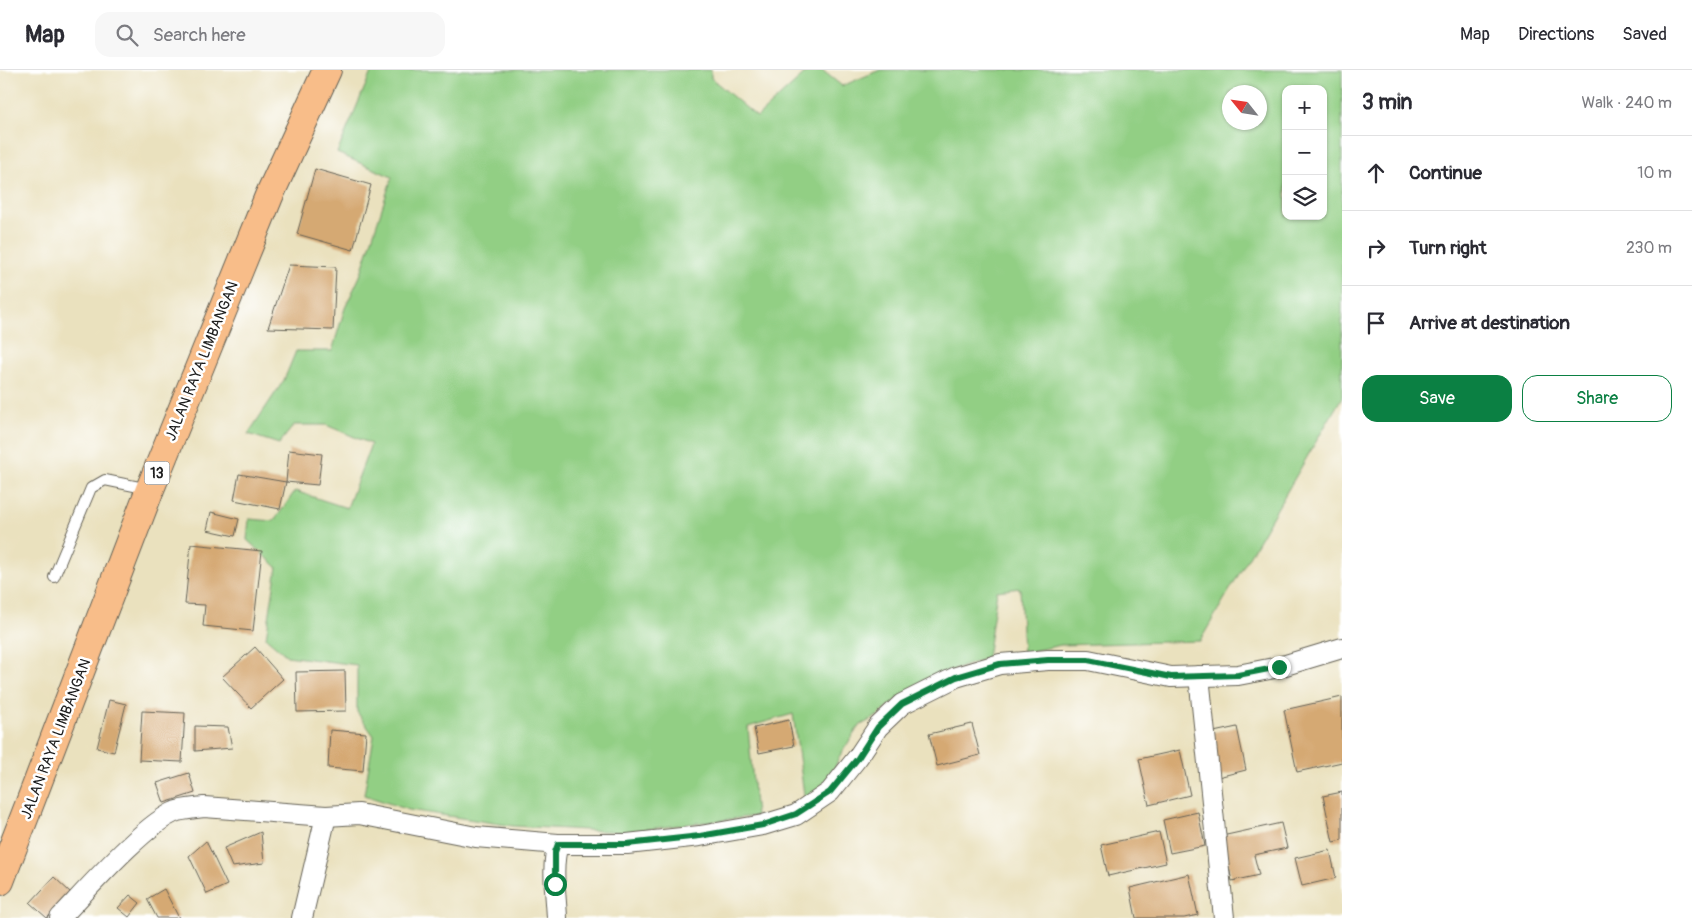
<!DOCTYPE html>
<meta charset="utf-8">
<style>
:root{--surface:#fff;--page:#f7f7f7;--text:#2b2b33;--muted:#7c7c81;--line:#e1e1e2;--accent:#0b8043}
body{margin:0;font-family:Pangolin,sans-serif;background:var(--page);color:var(--text)}
.controls{position:absolute;right:15px;top:15px;display:grid;overflow:hidden;border-radius:10px;box-shadow:0 1px 4px #0004}
.controls button{width:45px;height:45px;display:grid;place-items:center;padding:0;border:0;border-bottom:1px solid var(--line);background:var(--surface);color:var(--text);font:25px sans-serif}
.compass{position:absolute;left:1222px;top:15px;width:45px;height:45px;border-radius:50%;background:var(--surface);box-shadow:0 1px 4px #0004;rotate:300deg}
.stop{position:absolute;width:15px;height:15px;margin:-11px;border:4px solid #0b8043;border-radius:50%;background:#fff}
.stop.end{background:#0b8043;border-color:#fff;box-shadow:0 1px 5px #0008}
.list{margin:0;padding:0;list-style:none}
h2{display:flex;justify-content:space-between;align-items:center;height:65px;margin:0;padding:0 20px;font-size:21px}
h2 small{font-size:16px;font-weight:400;color:var(--muted)}
.list li{display:grid;grid-template-columns:32px 1fr auto;gap:15px;align-items:center;box-sizing:border-box;height:75px;padding:0 20px;border-top:1px solid var(--line)}
.list b{display:block;font-size:19px;white-space:nowrap}
.list em{font-size:16px;font-style:normal;color:var(--muted)}
.actions{display:flex;gap:10px;padding:15px 20px}
.actions a{flex:1;padding:11px 0;border:1px solid var(--accent);border-radius:15px;text-align:center;font-size:18px;color:var(--accent)}
.actions .main{background:var(--accent);color:#fff}
.icon{flex:none;width:28px;height:28px;fill:none;stroke:currentColor;stroke-width:2;stroke-linecap:round;stroke-linejoin:round}
.map{position:relative;flex:none;width:1342px;height:848px;overflow:hidden}
header{display:flex;align-items:center;gap:30px;box-sizing:border-box;height:70px;padding:0 25px;background:var(--surface);border-bottom:1px solid var(--line)}
header strong{font-size:24px}
nav{display:flex;gap:28px;margin-inline-start:auto;font-size:18px}
.search{width:350px;height:45px;background:var(--page);display:flex;align-items:center;gap:12px;box-sizing:border-box;padding:0 18px;border-radius:15px;color:var(--muted);font-size:19px}
main{display:flex}
aside{flex:1;background:var(--surface)}
.map>svg:first-child{display:block}
.green{fill:#92cf84;stroke:#577650;fill-rule:evenodd}
.building{fill:#d5a973}
.lines{fill:none;stroke-linecap:round;stroke-linejoin:round}
.lane-casing{stroke:#646155;stroke-width:12}
.street-casing{stroke:#646155;stroke-width:22}
.highway-casing{stroke:#646155;stroke-width:30}
.lane{stroke:#fff;stroke-width:10}
.street{stroke:#fff;stroke-width:20}
.highway{stroke:#f8bd89;stroke-width:28}
.route{stroke:#0b8043;stroke-width:6}
.labels{text-anchor:middle;dominant-baseline:central;stroke-width:5;stroke-linejoin:round;paint-order:stroke}
.shield{fill:#fff;stroke:#606060;stroke-width:1}
.shield-label{font-size:14px;font-weight:bold;fill:#1c1c1c}
.street-label{font-size:15px;fill:#1c1c1c;stroke:#fff}
</style>
<header>
<strong>Map</strong>
<div class="search"><svg class="icon" aria-label="search" viewBox="0 0 24 24"><circle cx="10" cy="10" r="6"/><path d="M15 15l6 6"/></svg>Search here</div>
<nav><a>Map</a><a>Directions</a><a>Saved</a></nav>
</header>
<main>
<div class="map">
<svg width="1342" height="848" viewBox="0 0 1342 848">
<rect width="100%" height="100%" fill="#fff"/>
<filter id="ink" filterUnits="userSpaceOnUse"><feTurbulence type="fractalNoise" baseFrequency=".02" numOctaves="2"/><feDisplacementMap in="SourceGraphic" scale="10" xChannelSelector="R" yChannelSelector="G"/><feConvolveMatrix kernelMatrix="1 2 1 2 8 2 1 2 1" color-interpolation-filters="sRGB"/></filter>
<filter id="wash" filterUnits="userSpaceOnUse"><feTurbulence type="fractalNoise" baseFrequency=".0096" numOctaves="4" result="noise"/><feDisplacementMap in="SourceGraphic" scale="20" xChannelSelector="R" yChannelSelector="G"/><feGaussianBlur stdDeviation="1.12" result="paint"/><feColorMatrix in="noise" values="0 0 0 0 0 0 0 0 0 0 0 0 0 0 0 0 0 1.4 0 .05"/><feComposite in="paint" operator="in"/></filter>
<g filter="url(#wash)">
<rect width="100%" height="100%" fill="#eae1be"/>
<path class="green" d="M 372,0 L 711,0 L 711,8 L 757,47 L 809,0 L 822,0 L 842,16 L 880,0 L 1342,0 L 1342,327 L 1200,571 L 1061,575 L 1023,583 L 1020,518 L 997,521 L 987,588 L 920,612 L 876,647 L 859,656 L 839,687 L 830,711 L 805,732 L 793,644 L 748,657 L 756,746 L 623,762 L 513,756 L 409,740 L 364,725 L 374,666 L 357,642 L 357,595 L 287,586 L 266,568 L 277,497 L 247,470 L 249,449 L 274,451 L 295,421 L 347,438 L 371,374 L 326,355 L 294,355 L 279,374 L 248,364 L 284,310 L 296,281 L 332,281 L 345,238 L 360,206 L 392,107 L 337,83 ZM 1286,19 L 1323,19 L 1323,146 L 1286,146 ZM 1230,22 L 1260,22 L 1260,52 L 1230,52 Z"/>
<g id="blocks">
<g class="building">
<polygon points="315,99 371,115 353,180 297,164"/>
<polygon points="289,195 336,197 333,260 268,258"/>
<polygon points="289,380 322,384 318,415 286,412"/>
<polygon points="239,404 286,412 280,439 234,430"/>
<polygon points="211,442 239,449 235,466 207,460"/>
<polygon points="191,474 262,481 253,561 203,556 205,535 185,534"/>
<polygon points="255,577 283,609 251,638 222,607"/>
<polygon points="345,601 346,641 297,642 296,602"/>
<polygon points="1342,627 1342,692 1297,702 1284,640"/>
<polygon points="109,630 126,634 114,682 97,678"/>
<polygon points="142,641 185,643 182,692 139,690"/>
<polygon points="789,650 794,676 759,683 754,658"/>
<polygon points="972,654 980,685 937,696 929,664"/>
<polygon points="195,656 228,657 232,678 195,681"/>
<polygon points="1237,657 1246,700 1218,707 1209,663"/>
<polygon points="330,660 366,663 363,701 328,698"/>
<polygon points="1180,680 1190,725 1149,735 1139,689"/>
<polygon points="189,703 195,723 164,733 157,713"/>
<polygon points="1342,722 1342,770 1333,772 1323,726"/>
<polygon points="1198,742 1205,776 1170,783 1163,750"/>
<polygon points="1281,753 1287,778 1254,785 1259,805 1232,811 1222,766"/>
<polygon points="261,762 264,793 232,797 224,778"/>
<polygon points="1159,762 1166,793 1108,806 1101,775"/>
<polygon points="206,771 227,815 207,824 189,786"/>
<polygon points="1330,780 1336,808 1302,816 1295,788"/>
<polygon points="1189,804 1198,845 1184,848 1136,848 1130,818"/>
<polygon points="54,807 71,823 47,848 30,833"/>
<polygon points="164,819 179,848 157,848 147,829"/>
<polygon points="130,825 140,833 129,847 118,838"/>
</g>
</g>
</g>
<g filter="url(#ink)">
<use href="#blocks" fill-opacity="0" stroke="#646155" stroke-width="1"/>
<g class="lines">
<g class="lane-casing">
<polyline id="lane" points="54,507 91,418 105,410 149,419"/>
</g>
<g class="street-casing">
<g id="street">
<polyline points="1199,606 1224,848"/>
<path d="M 60,848 C 85,822 146,752 177,741 C 186,739 195,738 204,737 L 326,746 L 359,744 L 476,767 L 558,774 L 627,774 L 700,766 L 763,755 L 796,745 L 830,722 L 858,687 L 878,657 L 902,634 L 956,607 L 1000,594 L 1048,590 L 1088,590 L 1171,607 L 1238,605 L 1279,597 L 1342,578"/>
<polyline points="302,848 326,746"/>
<path d="M 557,848 C 556,824 551,797 558,774"/>
</g>
</g>
<g class="highway-casing">
<polyline id="highway" points="0,811 150,419 269,126 327,0"/>
</g>
<use href="#lane" class="lane"/>
<use href="#street" class="street"/>
<use href="#highway" class="highway"/>
</g>
</g>
<g class="lines" filter="url(#ink)">
<polyline class="route" points="555,814 555,782 558,774 627,774 700,766 763,755 796,744 830,722 858,688 878,657 902,634 956,607 1000,594 1048,590 1088,590 1171,607 1238,605 1279,597"/>
</g>
<g class="labels">
<rect class="shield" x="144.5" y="391.5" width="25" height="23" rx="4"/>
<g class="shield-label">
<text x="157" y="403">13</text>
</g>
<g class="street-label">
<text transform="translate(202 291) rotate(-68)">JALAN RAYA LIMBANGAN</text>
<text transform="translate(56 669) rotate(-69)">JALAN RAYA LIMBANGAN</text>
</g>
</g>
</svg>
<div class="controls">
<button>+</button>
<button>−</button>
<button><svg class="icon" aria-label="layers" viewBox="0 0 24 24"><path d="M12 4l9 5-9 5-9-5zM3 14l9 5 9-5"/></svg></button>
</div>
<svg class="compass" viewBox="-18 -18 36 36"><path d="M0-13l5 13h-10z" fill="#e53935"/><path d="M0 13l5-13h-10z" fill="#7c7c81"/></svg>
<div class="stop" style="left:555px;top:814px"></div>
<div class="stop end" style="left:1279px;top:597px"></div>
</div>
<aside>
<h2>3 min<small>Walk · 240 m</small></h2>
<ul class="list">
<li><svg class="icon" aria-label="ahead" viewBox="0 0 24 24"><path d="M12 20V5M6 11l6-6 6 6"/></svg><div><b>Continue</b></div><em>10 m</em></li>
<li><svg class="icon" aria-label="right" viewBox="0 0 24 24"><path d="M7 20v-9h11M14 6l5 5-5 5"/></svg><div><b>Turn right</b></div><em>230 m</em></li>
<li><svg class="icon" aria-label="arrive" viewBox="0 0 24 24"><path d="M6 21V4h12l-3 4 3 4H6"/></svg><div><b>Arrive at destination</b></div></li>
</ul>
<div class="actions"><a class="main">Save</a><a>Share</a></div>
</aside>
</main>
